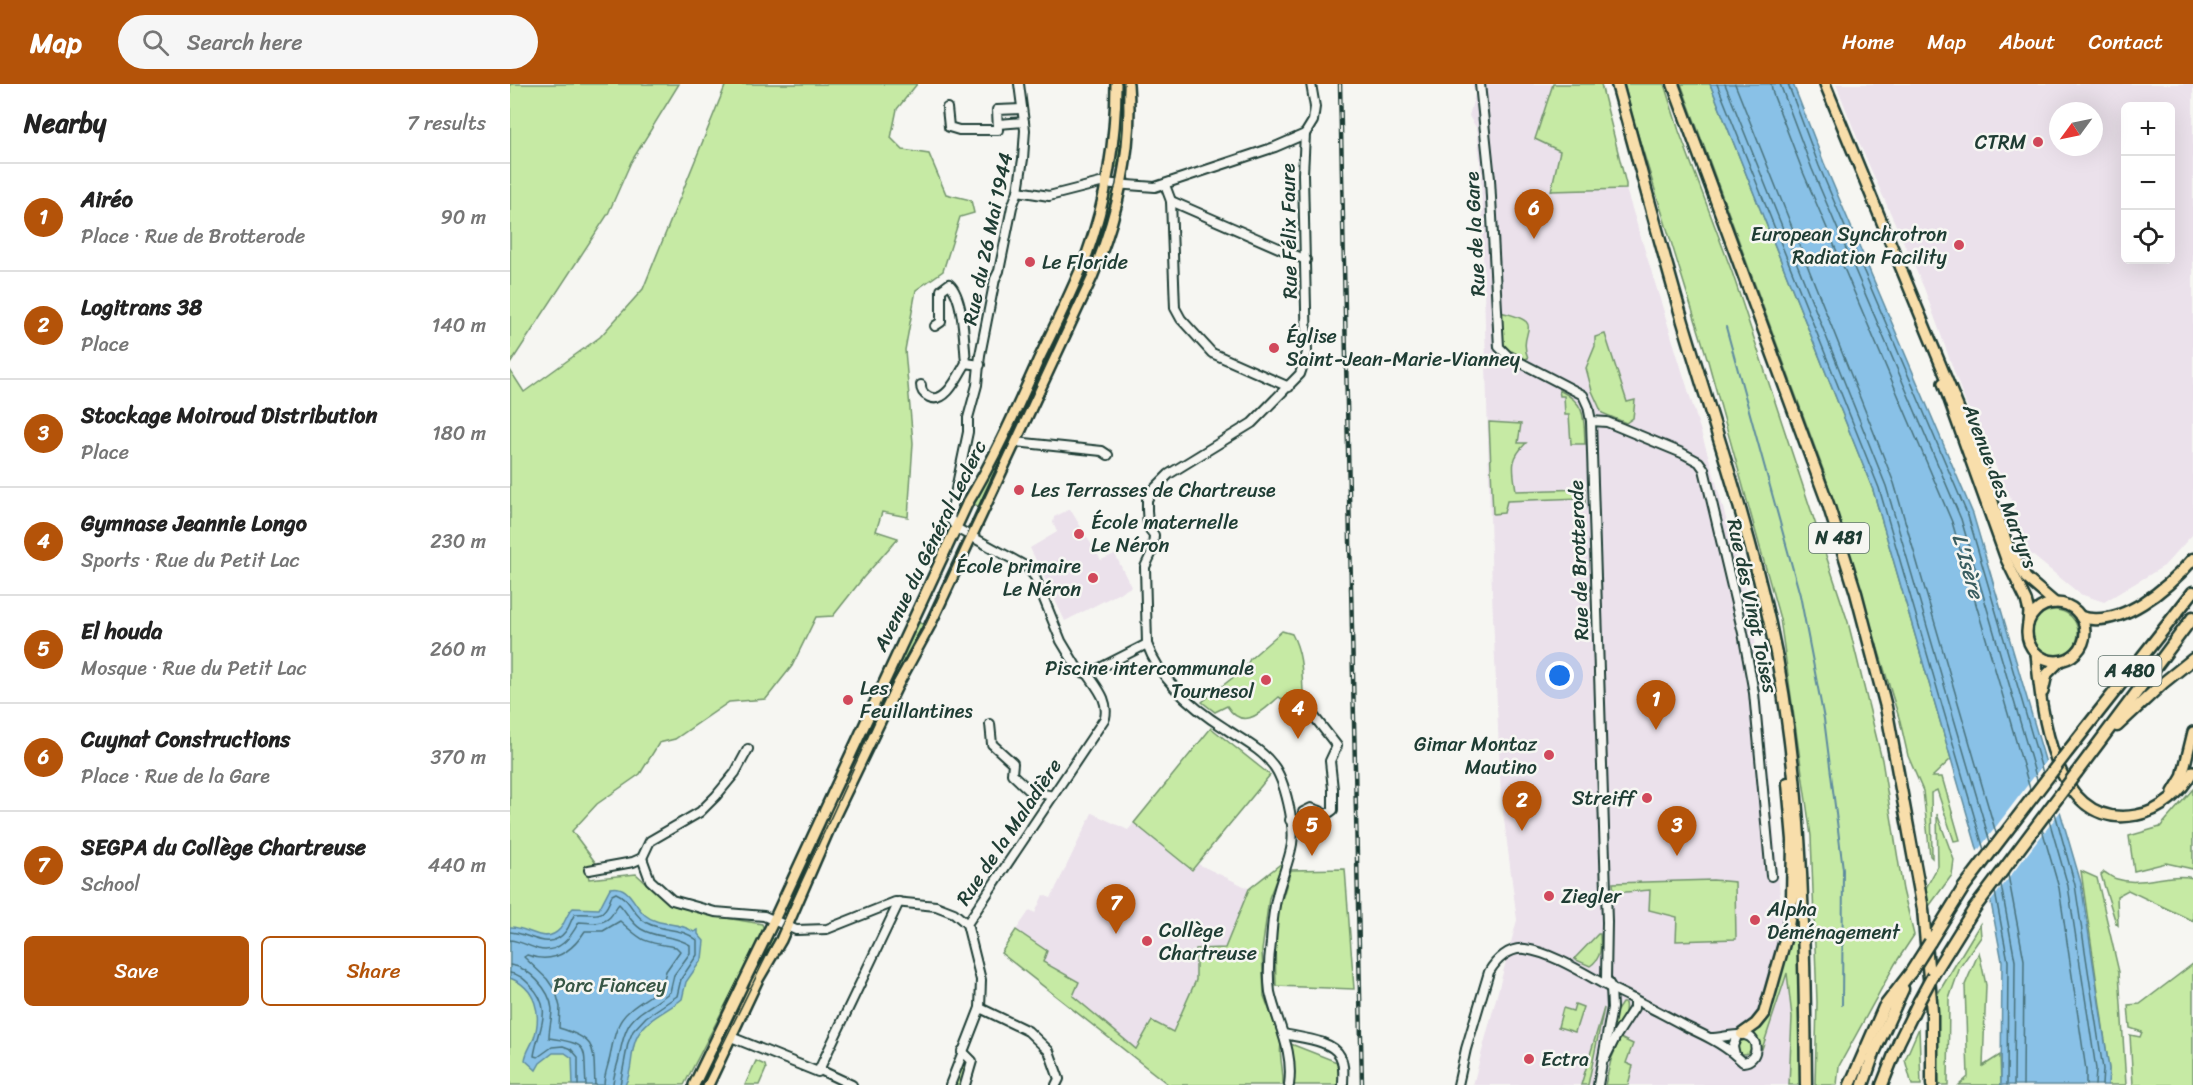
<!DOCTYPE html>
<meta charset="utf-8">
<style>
:root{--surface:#fff;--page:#f6f6f6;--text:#222;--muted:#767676;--line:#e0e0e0;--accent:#b45309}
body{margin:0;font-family:Sriracha,sans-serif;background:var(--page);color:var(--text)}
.controls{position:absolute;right:18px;top:18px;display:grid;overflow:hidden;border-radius:9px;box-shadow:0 6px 24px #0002}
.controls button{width:54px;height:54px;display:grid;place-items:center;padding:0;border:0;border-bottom:2px solid var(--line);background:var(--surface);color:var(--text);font:30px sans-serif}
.compass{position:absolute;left:1539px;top:18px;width:54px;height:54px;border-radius:50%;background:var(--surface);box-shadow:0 6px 24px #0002;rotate:237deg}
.you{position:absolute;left:1050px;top:592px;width:21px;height:21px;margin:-15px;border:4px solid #fff;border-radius:50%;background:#1a73e8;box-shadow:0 0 0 9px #1a73e833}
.badge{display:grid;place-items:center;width:39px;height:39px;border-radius:50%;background:var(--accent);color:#fff;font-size:20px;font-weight:700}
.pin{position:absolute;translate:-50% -50px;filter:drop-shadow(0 2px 3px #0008)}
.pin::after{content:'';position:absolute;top:32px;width:21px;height:18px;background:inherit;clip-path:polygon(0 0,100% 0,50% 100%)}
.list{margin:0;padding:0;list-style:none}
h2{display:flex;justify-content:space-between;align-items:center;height:78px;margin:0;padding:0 24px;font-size:26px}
h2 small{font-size:20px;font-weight:400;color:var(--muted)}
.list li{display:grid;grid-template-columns:39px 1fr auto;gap:18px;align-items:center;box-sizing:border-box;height:108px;padding:0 24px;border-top:2px solid var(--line)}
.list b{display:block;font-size:22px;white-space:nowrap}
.list p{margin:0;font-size:20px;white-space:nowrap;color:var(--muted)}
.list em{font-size:20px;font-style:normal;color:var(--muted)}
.actions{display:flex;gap:12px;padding:18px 24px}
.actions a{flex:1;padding:14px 0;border:2px solid var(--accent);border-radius:9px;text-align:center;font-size:21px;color:var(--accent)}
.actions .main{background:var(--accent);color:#fff}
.icon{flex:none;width:33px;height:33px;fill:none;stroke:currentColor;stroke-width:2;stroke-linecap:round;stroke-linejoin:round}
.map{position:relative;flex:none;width:1683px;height:1001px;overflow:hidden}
header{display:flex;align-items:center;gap:36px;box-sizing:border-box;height:84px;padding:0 30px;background:var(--accent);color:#fff}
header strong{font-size:28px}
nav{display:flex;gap:33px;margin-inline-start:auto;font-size:21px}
.search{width:420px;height:54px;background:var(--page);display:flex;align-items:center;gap:15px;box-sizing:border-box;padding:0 21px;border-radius:33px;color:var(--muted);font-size:22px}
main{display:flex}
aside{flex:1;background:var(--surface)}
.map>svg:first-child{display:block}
.built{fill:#ebe1eb;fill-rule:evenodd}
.green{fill:#c6eaa4;stroke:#72946c;stroke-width:1.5}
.water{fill:#89c1e7;stroke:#5f8c9f;stroke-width:1.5}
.pier{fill:#f6f6f2}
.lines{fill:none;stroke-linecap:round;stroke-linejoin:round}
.shore{stroke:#49727c;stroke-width:1.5}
.stream{stroke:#5f8c9f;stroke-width:2}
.minor-casing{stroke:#1f3d34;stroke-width:12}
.major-casing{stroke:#1f3d34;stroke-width:14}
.highway-casing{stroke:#1f3d34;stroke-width:15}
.minor{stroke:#f6f6f2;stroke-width:8}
.major{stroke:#f8deab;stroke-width:9}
.highway{stroke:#f8deab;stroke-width:10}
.tram{stroke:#1f3d34;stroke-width:1.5}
.rail-casing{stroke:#1f3d34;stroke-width:4.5}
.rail{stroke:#f6f6f2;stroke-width:2;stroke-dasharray:7;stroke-linecap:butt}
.highway-bridge-casing{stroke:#1f3d34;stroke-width:15;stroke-linecap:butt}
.highway-bridge{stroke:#f8deab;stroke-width:10}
.poi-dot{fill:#d1495b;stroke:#f6f6f2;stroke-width:2}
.labels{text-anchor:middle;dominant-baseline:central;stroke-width:5;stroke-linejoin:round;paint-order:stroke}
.shield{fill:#f6f6f2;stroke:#60746d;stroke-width:1.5}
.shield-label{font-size:18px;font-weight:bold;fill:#1f3d34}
.poi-label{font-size:20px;fill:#1f3d34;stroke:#f6f6f2;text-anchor:start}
.street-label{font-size:20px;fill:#1f3d34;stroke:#f6f6f2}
.park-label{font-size:20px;fill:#385745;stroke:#f6f6f2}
.water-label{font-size:21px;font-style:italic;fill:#3a5e61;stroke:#f6f6f2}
</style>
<header>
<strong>Map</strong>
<div class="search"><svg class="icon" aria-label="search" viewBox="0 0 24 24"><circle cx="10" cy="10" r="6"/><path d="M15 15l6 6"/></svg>Search here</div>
<nav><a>Home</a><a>Map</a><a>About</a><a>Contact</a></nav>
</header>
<main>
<aside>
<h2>Nearby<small>7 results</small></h2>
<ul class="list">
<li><span class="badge">1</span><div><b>Airéo</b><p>Place · Rue de Brotterode</p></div><em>90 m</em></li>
<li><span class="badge">2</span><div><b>Logitrans 38</b><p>Place</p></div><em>140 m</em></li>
<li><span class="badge">3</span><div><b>Stockage Moiroud Distribution</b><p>Place</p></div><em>180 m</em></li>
<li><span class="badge">4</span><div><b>Gymnase Jeannie Longo</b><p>Sports · Rue du Petit Lac</p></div><em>230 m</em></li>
<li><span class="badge">5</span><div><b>El houda</b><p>Mosque · Rue du Petit Lac</p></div><em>260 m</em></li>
<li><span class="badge">6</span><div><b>Cuynat Constructions</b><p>Place · Rue de la Gare</p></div><em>370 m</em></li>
<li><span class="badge">7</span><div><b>SEGPA du Collège Chartreuse</b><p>School</p></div><em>440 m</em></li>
</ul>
<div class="actions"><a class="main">Save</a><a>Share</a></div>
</aside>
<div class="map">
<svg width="1683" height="1001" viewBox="0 0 1683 1001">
<rect width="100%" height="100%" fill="#f6f6f2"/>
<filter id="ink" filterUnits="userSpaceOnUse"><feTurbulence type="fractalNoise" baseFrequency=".0167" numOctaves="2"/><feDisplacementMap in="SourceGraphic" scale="12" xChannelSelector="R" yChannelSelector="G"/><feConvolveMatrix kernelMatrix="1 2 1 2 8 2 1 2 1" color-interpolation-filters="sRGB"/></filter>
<g filter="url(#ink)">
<g class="built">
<polygon points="962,0 1043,0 1025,54 1050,67 1041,107 1116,105 1203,387 1243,534 1282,933 1279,1001 963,1001 1007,836 991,712 982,509 971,89 967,45 959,32 965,10"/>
<path d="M 1326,0 L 1683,0 L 1683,450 L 1654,482 L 1594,518 L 1570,510 L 1516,466 L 1500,413 L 1454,315 L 1414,204 L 1350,61 ZM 1660,22 L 1660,176 L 1616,176 L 1616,22 ZM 1548,27 L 1584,27 L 1584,63 L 1548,63 Z"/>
<polygon points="560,425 591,476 605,470 621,503 555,537 520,464 547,448 543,439 544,433"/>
<polygon points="582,729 618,746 624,739 682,787 688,780 759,814 752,867 688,880 686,896 662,948 626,965 563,912 506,846 520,826 525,829 533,811 541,814"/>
</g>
<g class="green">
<polygon points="0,0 169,0 121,78 98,130 0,280"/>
<polygon points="216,0 407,0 387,25 381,54 393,66 419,70 436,110 461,116 464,129 450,133 433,187 406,206 395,266 403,359 398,433 372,428 366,447 388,454 353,494 323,532 306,533 282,582 256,615 219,618 165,655 149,659 130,690 87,720 62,747 88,782 77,786 79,795 126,790 149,811 165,822 216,834 252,840 254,846 174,1001 0,1001 0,286 14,308 90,253 133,205"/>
<polygon points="608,0 616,0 616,30 611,84 601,82"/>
<polygon points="1043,0 1091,0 1116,100 1116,105 1041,107 1050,67 1025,55"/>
<polygon points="1114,0 1154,0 1169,47 1222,188 1338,538 1372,676 1393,806 1404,851 1385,880 1329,982 1327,1001 1305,1001 1307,918 1301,752 1270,535 1198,277 1123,35"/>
<polygon points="1171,0 1200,0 1363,406 1441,675 1422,693 1432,693 1450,756 1444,757 1427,706 1421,709 1422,774 1420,772 1413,707 1398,672 1390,637 1314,388"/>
<polygon points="598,109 606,111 586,176 471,424 462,419 510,324"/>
<path d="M 990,228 C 1040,239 1006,246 1018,274 L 1015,275 L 1002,267 L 999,268 L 993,262 Z"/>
<polygon points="1095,250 1117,318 1125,316 1123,334 1116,339 1092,329 1082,307 1076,284 1085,262 1085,253"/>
<path d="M 1049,306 C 1076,319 1074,333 1075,360 L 1061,360 L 1059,331 L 1055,331 L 1054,312 L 1050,312 Z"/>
<path d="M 979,338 L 1011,340 L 1008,359 L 1016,359 C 999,376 1003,384 1006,407 L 1075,405 L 1075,420 L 1072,421 L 1071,414 L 997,417 L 994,429 L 983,430 Z"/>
<circle cx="1545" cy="549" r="23"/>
<polygon points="405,537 417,542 282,826 273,822"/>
<path d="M 772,547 L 782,550 C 792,569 792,587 793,608 L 777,619 L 769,613 C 753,626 734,649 717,622 L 705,628 L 692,618 L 735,584 L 740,575 Z"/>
<polygon points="701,644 760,691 682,786 624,739"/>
<polygon points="1683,705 1683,785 1656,779 1624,787 1619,752 1650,743"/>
<polygon points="1427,730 1444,776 1442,791 1417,825 1416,804 1428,782"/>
<path d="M 773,778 L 759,814 L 752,867 L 754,912 L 765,941 L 774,950 C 766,966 774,983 773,1001 L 659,1001 L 491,869 L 506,846 L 537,867 L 533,878 L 569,898 L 563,912 L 626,965 L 642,937 L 663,948 L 686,896 L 686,865 L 715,864 L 739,805 Z"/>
<polygon points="835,785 844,905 766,902 765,858 769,825 781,786"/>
<polygon points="1571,787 1587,794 1609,888 1616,1001 1598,1001 1599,985"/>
<path d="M 1594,788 C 1598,790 1602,794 1607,795 C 1631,803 1658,788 1683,794 L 1683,837 L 1618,806 L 1607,812 L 1608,841 L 1606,839 L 1591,791 Z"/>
<polygon points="1203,796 1225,798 1226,855 1166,857 1167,833 1139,826 1140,806 1104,809 1103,799"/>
<polygon points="1287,821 1290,1001 1279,1001 1282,933 1277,889 1252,965 1247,954 1241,949 1248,943"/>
<polygon points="1470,840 1471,853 1450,883 1439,915 1438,1001 1429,1001 1424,916"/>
<path d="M 1088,850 L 1090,850 C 1091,863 1092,874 1080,882 L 1064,875 Z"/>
<polygon points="259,853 268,857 195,1001 187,1001"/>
<polygon points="1469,868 1476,901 1473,982 1490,971 1491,1001 1449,1001 1458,993 1455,901"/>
<polygon points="1683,880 1683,1001 1623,1001 1620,951 1630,953 1632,948 1620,944 1618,921 1630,920"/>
<path d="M 1112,919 L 1115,919 C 1118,932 1107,943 1100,954 L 1106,928 Z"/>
<polygon points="1065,920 1073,923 1065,948 1048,943 1053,924 1063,927"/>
<polygon points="1094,924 1078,1001 1071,1001"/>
<polygon points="1409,944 1411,1001 1402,1001 1395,976"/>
<polygon points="1110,954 1123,960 1116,979 1123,982 1118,1001 1095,1001 1101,976"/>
<circle cx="1234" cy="963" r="7"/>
<polygon points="781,960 827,978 830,1001 783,1001"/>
<polygon points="452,967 462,977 455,1001 440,1001"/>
<polygon points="246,977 255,981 256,985 249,1001 235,1001"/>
</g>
<g class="water">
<polygon points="1200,0 1283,0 1314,79 1463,430 1571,799 1599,985 1598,1001 1491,1001 1492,877 1480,813 1468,768 1363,406"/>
<path d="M 100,804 C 120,800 123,821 135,831 C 149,843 169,837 184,848 L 188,846 L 188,850 L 194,857 L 192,875 L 176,898 L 172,915 C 158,927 137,934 128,951 C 119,966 124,986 115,1001 L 63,1001 L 62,974 L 55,969 L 43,969 L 30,979 L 26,986 L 15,976 C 16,968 21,962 24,954 C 32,930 26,904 0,894 L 0,843 C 17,842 35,862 50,845 C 56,838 56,830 63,824 L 89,825 Z"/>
</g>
<polygon class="pier" points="1538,674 1553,724 1478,821 1466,769"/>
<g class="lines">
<g class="shore">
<polyline points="1207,0 1369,404 1474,766"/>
<polyline points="1215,0 1376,402 1480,758"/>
<polyline points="1225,0 1384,399 1486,749"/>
<polyline points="1261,0 1263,10 1293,88 1442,438 1520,705"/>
<polyline points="1270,0 1302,85 1451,435 1527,696"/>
<polyline points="1278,0 1309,82 1458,432 1533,689"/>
<polyline points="1545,729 1565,801 1593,985 1592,1001"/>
<polyline points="1539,736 1558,802 1586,985 1585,1001"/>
<polyline points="1532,745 1549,804 1576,986 1576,1001"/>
<polyline points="1498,791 1514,876 1513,1001"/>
<polyline points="1491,801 1505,877 1504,1001"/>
<polyline points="1485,808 1498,877 1497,1001"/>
<path d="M 0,848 C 20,849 39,869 56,847 C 60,842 61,835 65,830 C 87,828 93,838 102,811 L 106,809 C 121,815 123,832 137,839 C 154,848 171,843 187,856 L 187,871 L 171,895 L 167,912 L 136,933 L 123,947 L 118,959 L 110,1001"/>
<path d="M 0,856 C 10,857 18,862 28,865 C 49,870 61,853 69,838 C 80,838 91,842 100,833 C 104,829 105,824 109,820 C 117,828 121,839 131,845 C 148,855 162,850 180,861 L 180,869 L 164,891 L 160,908 C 127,934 117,927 109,974 C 107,983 103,992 103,1001"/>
<path d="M 0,881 C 19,883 40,906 42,925 C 42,935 39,944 39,954 C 82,960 73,963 76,1001"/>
<path d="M 0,889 C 9,890 14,895 20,901 C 45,926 28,944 24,972 L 28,973 L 42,963 L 53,962 L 61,965 L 68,973 L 68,1001"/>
<path d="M 85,1001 C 83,964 89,956 49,944 L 50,923 L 46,908 L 37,895 L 14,873 L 17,871 C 42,880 61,869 75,847 L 93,847 L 110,837 C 134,859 134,858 166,863 L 170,867 L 156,887 L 152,903 C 117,930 108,925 100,973 C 98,982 94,991 94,1001"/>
</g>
<polyline class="stream" points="1216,243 1290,511 1314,635 1333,785 1332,921"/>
<g class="minor-casing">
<g id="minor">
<polyline points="509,0 515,46 513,75 508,107 502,123 489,187 485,195 470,271 467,301 458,334 458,348 440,434 446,444 517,483 525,493 551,557 569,587 578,590 637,560"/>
<polyline points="970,0 980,95 989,263 998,272 1073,311 1078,322 1081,337 1097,838 1096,895 1101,903 1102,924 1088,1001"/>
<polyline points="437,24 439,43 449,46 488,46 487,26 512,25"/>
<polyline points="488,40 514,38"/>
<polyline points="655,101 661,117 665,224 671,235 702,269 779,303"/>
<polyline points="508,107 539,112 590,99 645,103 765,63 795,50 803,37 805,23 801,0"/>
<polyline points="661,117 796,176"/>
<path d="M 425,242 L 431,238 L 431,206 L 439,200 C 454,213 454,259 456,279"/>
<path d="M 411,301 C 411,307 413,310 419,313 C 436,321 449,290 456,279 L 470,281"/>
<polyline points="1081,337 1097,338 1172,369 1189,378 1194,385 1233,549 1244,609 1261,792"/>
<polyline points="505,358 592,367 598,371"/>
<polyline points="480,640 482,660 503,679 502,690 520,707 543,712"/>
<path d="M 780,736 L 792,736 L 798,743 C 808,743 807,739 812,733 C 813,731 820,729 823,726 L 823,705 L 820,677 L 827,662 L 796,622"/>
<polyline points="792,736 793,728 801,724 810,727 812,732"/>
<polyline points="132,774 140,796 162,816 205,828 254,832 286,846 317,845 385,818 426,822 444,829 457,840"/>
<polyline points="79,786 123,778 132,774 140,757 190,728 206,712 225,689 238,665"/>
<path d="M 457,840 L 595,634 C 599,616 587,604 578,590"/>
<polyline points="470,924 518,947 539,967 549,995 546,1001"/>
<path d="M 774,950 C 791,954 822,956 830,972 C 835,981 833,992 833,1001"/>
<polyline points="221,953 308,988 389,818"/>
<path d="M 1201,954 C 1210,954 1228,949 1235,951 C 1250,954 1249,977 1233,978 L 1225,971 L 1223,962 L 1227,952"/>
<polyline points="452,967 462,977 455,1001"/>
<polyline points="1095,974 1106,952 1124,924 1124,915"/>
<polyline points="310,986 342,1001"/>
<polyline points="440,1001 470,924 471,896 457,840"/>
<path d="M 779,1001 C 784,965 767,940 760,908 C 758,893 759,873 761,858 C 762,843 763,827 767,812 C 771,795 779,778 782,760 C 785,741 775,696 763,681 C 751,665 732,656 716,645 C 684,625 650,596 637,560 L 635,483 L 643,466 L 644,451 L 638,443 L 637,426 L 637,416 L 641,408 L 659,390 L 742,339 L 790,290 L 797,269 L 793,90 L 795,50"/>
<path d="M 948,1001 L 956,965 L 979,888 C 986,876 999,863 1015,865 C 1044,869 1078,892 1103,905 C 1128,917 1153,930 1177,943 C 1194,951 1211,959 1225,971"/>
</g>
</g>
<g class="major-casing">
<g id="major">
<polyline points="1315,0 1463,359 1497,459 1516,494 1545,519"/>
<polyline points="1433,299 1496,475 1516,516 1519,528 1518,540"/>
<circle cx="1546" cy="548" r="29"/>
<path d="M 1526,569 C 1531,626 1543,748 1627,731 C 1651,727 1672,708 1683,687"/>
<polyline points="1533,608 1537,590 1550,577"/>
<polyline points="1663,708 1672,693 1683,648"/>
<path d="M 184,1001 L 264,836 L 457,420 C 485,374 506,326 528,277 C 545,242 563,206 577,170 C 596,118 606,55 606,0"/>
<path d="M 198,1001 L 247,897 L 271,856 L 326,729 L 388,600 L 420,541 L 582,193 C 607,133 623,65 618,0"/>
</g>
</g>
<g class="highway-casing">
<g id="highway">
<path d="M 1107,0 C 1129,79 1150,159 1173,238 C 1203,338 1237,438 1260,540 C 1294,693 1294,845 1296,1001"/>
<polyline points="1163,0 1318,420 1346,509 1376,623 1413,825 1422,928 1422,1001"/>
<path d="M 1571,533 C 1611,545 1658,504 1683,475"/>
<polyline points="1607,642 1653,599 1683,575"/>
<polyline points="1558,667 1683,508"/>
<polyline points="1567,688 1683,533"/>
<polyline points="1420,858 1454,803"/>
<polyline points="1423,891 1464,825"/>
<polyline points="1232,950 1246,940 1254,930 1277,849 1282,816 1283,756 1278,699"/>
<polyline points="1340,1001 1374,923 1401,888"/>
<polyline points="1353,1001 1364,969 1393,905"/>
<polyline points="1372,1001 1389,958 1409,917"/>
</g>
</g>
<use href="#minor" class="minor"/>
<use href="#major" class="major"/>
<use href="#highway" class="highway"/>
<polyline class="tram" points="193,1001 272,840 383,598 416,540 578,191 606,100 612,46 614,0"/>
<g class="rail-casing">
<polyline id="rail" points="830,0 852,1001"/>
</g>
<use href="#rail" class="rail"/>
<g class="highway-bridge-casing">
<g id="highway-bridge">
<polyline points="1454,803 1558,667"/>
<polyline points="1464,825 1567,688"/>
<polyline points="1401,888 1420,858"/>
<polyline points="1409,917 1423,891"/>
</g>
</g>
<use href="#highway-bridge" class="highway-bridge"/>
</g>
</g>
<g class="poi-dot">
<circle cx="1528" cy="58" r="6"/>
<circle cx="1449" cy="161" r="6"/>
<circle cx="520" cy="178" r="6"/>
<circle cx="764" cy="264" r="6"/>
<circle cx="509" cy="406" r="6"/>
<circle cx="569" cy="450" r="6"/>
<circle cx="583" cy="494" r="6"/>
<circle cx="756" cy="596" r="6"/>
<circle cx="338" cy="616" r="6"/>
<circle cx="1039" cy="671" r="6"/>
<circle cx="1137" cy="714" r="6"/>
<circle cx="1039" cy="812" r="6"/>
<circle cx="1245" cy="836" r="6"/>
<circle cx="637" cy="857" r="6"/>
<circle cx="1019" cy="975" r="6"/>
</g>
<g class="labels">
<g class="shield">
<rect x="1299" y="439" width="60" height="30" rx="4.5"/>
<rect x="1588.5" y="572" width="63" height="30" rx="4.5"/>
</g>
<g class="shield-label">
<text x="1329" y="454">N 481</text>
<text x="1620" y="587">A 480</text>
</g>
<g class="poi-label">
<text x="1516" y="58" text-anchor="end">CTRM</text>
<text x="1437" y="150" text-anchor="end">European Synchrotron<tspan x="1437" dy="23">Radiation Facility</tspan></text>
<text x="532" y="178">Le Floride</text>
<text x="776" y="252">Église<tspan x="776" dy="23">Saint-Jean-Marie-Vianney</tspan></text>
<text x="521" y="406">Les Terrasses de Chartreuse</text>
<text x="581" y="438">École maternelle<tspan x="581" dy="23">Le Néron</tspan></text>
<text x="571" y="482" text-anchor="end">École primaire<tspan x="571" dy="23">Le Néron</tspan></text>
<text x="744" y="584" text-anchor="end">Piscine intercommunale<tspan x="744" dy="23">Tournesol</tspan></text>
<text x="350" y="604">Les<tspan x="350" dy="23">Feuillantines</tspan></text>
<text x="1027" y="660" text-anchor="end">Gimar Montaz<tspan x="1027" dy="23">Mautino</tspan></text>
<text x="1125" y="714" text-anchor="end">Streiff</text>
<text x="1051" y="812">Ziegler</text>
<text x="1257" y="825">Alpha<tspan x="1257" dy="23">Déménagement</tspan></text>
<text x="649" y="846">Collège<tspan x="649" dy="23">Chartreuse</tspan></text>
<text x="1031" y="975">Ectra</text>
</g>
<g class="street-label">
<text transform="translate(779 147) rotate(-91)">Rue Félix Faure</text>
<text transform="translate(965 150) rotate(-93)">Rue de la Gare</text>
<text transform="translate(478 155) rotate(-78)">Rue du 26 Mai 1944</text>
<text transform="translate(1490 402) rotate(69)">Avenue des Martyrs</text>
<text transform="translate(420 462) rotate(-64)">Avenue du Général Leclerc</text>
<text transform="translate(1069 476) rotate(-92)">Rue de Brotterode</text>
<text transform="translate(1242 522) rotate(78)">Rue des Vingt Toises</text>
<text transform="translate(499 748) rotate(-56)">Rue de la Maladière</text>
</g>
<g class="park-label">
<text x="100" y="901">Parc Fiancey</text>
</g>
<g class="water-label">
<text transform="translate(1458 482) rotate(74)">L'Isère</text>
</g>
</g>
</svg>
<div class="controls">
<button>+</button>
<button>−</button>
<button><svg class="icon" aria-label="locate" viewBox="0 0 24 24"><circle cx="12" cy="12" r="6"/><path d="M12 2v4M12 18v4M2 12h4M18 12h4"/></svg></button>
</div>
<svg class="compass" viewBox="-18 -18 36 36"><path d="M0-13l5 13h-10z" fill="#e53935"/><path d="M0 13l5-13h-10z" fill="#767676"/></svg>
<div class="you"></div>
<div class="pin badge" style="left:1146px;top:646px">1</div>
<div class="pin badge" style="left:1012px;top:747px">2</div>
<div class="pin badge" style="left:1167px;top:772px">3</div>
<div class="pin badge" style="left:788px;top:655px">4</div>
<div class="pin badge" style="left:802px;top:772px">5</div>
<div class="pin badge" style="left:1024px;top:155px">6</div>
<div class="pin badge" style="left:606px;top:850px">7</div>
</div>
</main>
